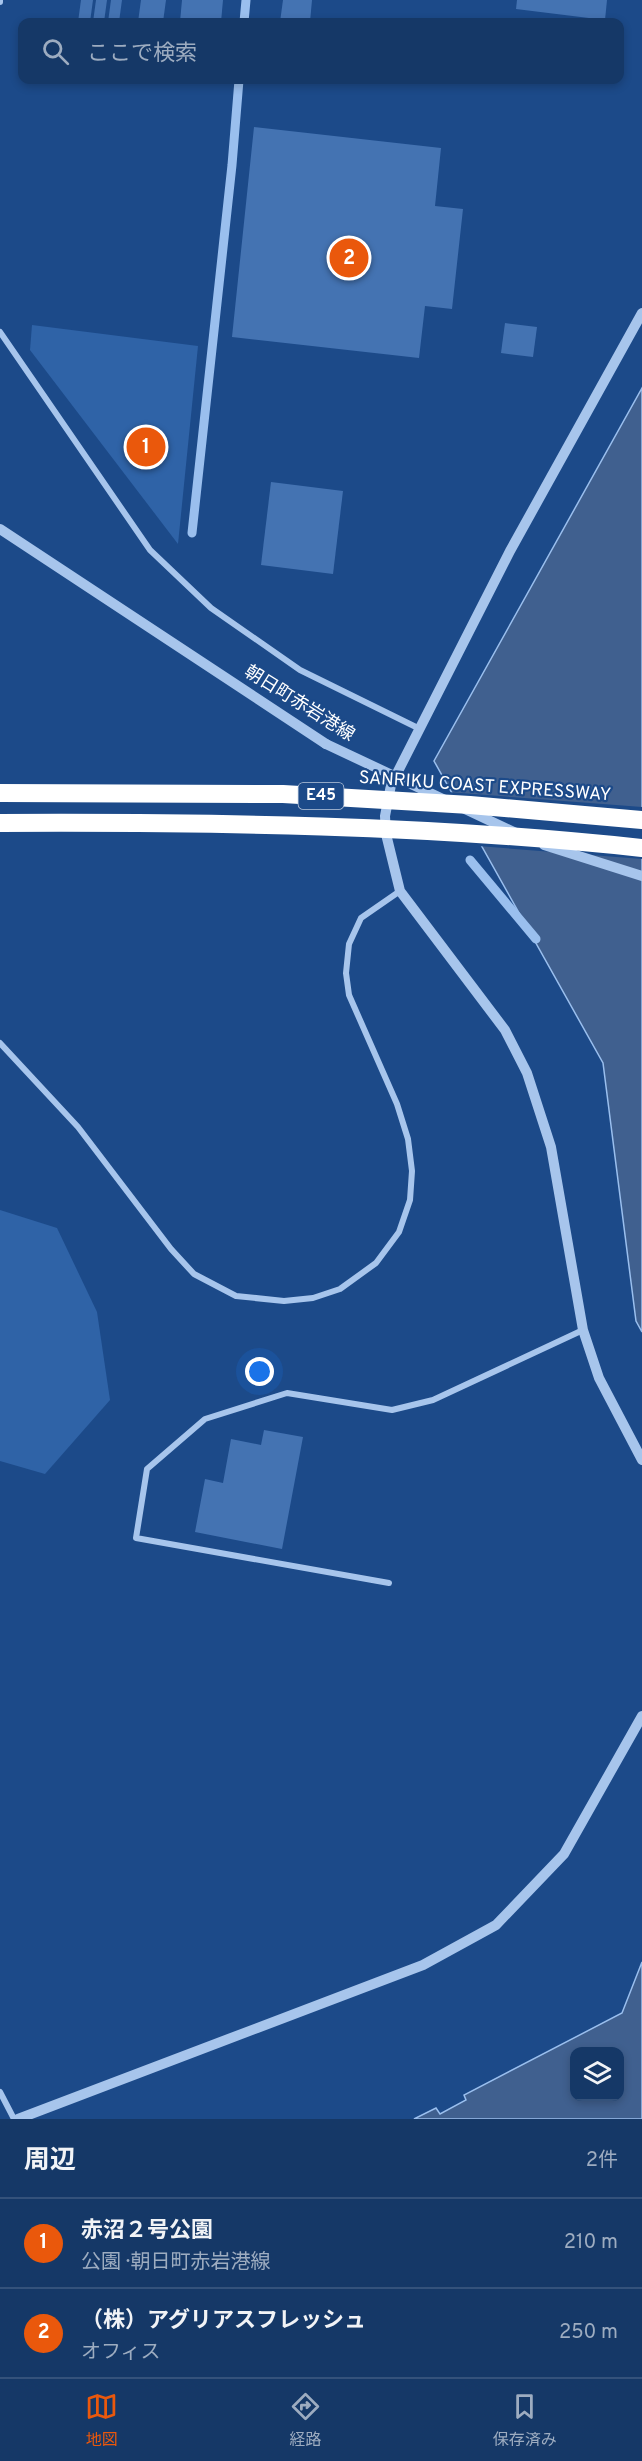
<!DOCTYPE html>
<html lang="ja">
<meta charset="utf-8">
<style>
:root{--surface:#153867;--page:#224370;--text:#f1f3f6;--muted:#9dacc0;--line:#34527b;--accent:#ea580c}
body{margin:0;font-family:Overpass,"Noto Sans JP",sans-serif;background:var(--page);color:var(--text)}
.controls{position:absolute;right:18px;bottom:18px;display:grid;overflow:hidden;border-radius:12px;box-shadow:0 3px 9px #0003}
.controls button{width:54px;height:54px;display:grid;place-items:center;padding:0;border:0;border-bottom:2px solid var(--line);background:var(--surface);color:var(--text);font:30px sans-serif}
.you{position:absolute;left:260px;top:1372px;width:21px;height:21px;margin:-15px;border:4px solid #fff;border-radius:50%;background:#1a73e8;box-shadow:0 0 0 9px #1a73e833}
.badge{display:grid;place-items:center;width:39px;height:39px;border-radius:50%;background:var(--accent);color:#fff;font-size:20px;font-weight:700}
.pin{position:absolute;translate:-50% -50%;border:3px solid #fff;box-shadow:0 2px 6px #0006}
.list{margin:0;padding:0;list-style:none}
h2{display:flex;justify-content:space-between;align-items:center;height:78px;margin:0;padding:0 24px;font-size:26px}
h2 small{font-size:20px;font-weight:400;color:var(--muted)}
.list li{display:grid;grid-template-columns:39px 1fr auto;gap:18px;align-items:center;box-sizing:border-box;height:90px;padding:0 24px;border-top:2px solid var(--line)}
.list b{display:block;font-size:22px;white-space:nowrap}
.list p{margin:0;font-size:20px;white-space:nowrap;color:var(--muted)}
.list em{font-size:20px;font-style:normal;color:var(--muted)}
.icon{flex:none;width:33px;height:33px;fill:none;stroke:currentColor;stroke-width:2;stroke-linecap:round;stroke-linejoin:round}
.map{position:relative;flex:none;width:642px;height:2119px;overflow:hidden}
.search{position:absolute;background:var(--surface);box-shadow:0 3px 9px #0003;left:18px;right:18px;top:18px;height:66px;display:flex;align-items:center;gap:15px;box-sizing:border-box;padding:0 21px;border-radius:12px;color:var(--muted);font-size:22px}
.sheet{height:258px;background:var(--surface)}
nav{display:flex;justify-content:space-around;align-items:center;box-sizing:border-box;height:84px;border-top:2px solid var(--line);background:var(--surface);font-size:16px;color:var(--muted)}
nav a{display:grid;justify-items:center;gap:3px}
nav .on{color:var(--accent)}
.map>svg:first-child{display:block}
.green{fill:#2f63a7}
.water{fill:#40608f;stroke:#9abfee;stroke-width:1.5;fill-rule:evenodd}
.pier{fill:#1c4a89}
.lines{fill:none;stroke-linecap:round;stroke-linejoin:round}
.stream{stroke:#9abfee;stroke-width:9}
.building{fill:#4473b2}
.minor{stroke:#a7c5ec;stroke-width:6}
.tertiary{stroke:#a7c5ec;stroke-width:10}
.tertiary-bridge{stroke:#a7c5ec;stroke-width:10}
.motorway-bridge{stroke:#fff;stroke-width:18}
.labels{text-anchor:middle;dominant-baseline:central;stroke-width:4.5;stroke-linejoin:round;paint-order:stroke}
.shield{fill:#1c4a89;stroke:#bbc9dc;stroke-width:1.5}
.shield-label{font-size:16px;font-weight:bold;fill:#fff}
.street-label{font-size:18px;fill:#fff;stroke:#1c4a89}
</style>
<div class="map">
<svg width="642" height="2119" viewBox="0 0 642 2119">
<rect width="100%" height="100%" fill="#1c4a89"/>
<g class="green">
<polygon points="32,325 198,346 178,544 30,350"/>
<polygon points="0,1210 57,1228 97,1312 110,1400 45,1474 0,1461"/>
</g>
<g class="water">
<polygon points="642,388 642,1332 636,1321 603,1063 434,761"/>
<path d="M 642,1962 L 642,2119 L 414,2119 L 436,2108 L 440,2114 L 466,2100 L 464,2095 L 622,2013 ZM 574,2052 L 620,2052 L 620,2096 L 574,2096 Z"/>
</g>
<polygon class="pier" points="448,792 642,807 642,859 478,846"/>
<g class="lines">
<g class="stream">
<polyline points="244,22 246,0"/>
<polyline points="192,533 232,165 239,80"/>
<polyline points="470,860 536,939"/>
</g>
</g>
<g class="building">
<polygon points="81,0 93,0 90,22 78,22"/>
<polygon points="96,0 107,0 104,22 93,22"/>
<polygon points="111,0 122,0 119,22 108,22"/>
<polygon points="141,0 166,0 163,22 138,22"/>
<polygon points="182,0 223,0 221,22 180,22"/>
<polygon points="283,0 312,0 310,22 280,22"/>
<polygon points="517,0 607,0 605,20 516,9"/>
<polygon points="254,127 441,148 435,206 463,209 452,309 425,306 419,358 232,337"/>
<polygon points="505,323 537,327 533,357 501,353"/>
<polygon points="271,482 343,491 333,574 261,565"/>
<polygon points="264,1430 303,1437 282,1549 195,1532 205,1479 223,1483 231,1439 261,1445"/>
</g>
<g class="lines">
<g class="minor">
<polyline points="0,2 0,0"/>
<polyline points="0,332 150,550 211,608 300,670 420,729"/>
<polyline points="0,1043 78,1127 171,1249 194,1274 236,1296 284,1301 313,1298 340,1289 376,1263 399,1232 410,1200 412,1171 408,1139 397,1104 349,995 346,973 349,944 361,918 400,891"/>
<polyline points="389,1583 136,1538 147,1469 205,1419 287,1393 392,1410 433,1400 583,1330"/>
<polyline points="0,2092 14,2119"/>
</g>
<g class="tertiary">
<polyline points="642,313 510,551 391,785 385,816 386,834 400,891 505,1030 527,1073 551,1147 583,1330 599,1378 642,1460"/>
<polyline points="0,529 326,744"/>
<polyline points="18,2119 423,1965 496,1925 564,1854 642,1716"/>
</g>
<g class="tertiary-bridge">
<polyline points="326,744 445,800"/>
<polyline points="465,809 516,833"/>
<polyline points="544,845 642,876"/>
</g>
<g class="motorway-bridge">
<polyline points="0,793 283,794 470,805 642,820"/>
<path d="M 0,823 C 215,822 428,825 642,848"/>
</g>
</g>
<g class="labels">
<rect class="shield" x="298.5" y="783" width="45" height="26" rx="4.5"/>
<g class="shield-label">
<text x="321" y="796">E45</text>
</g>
<g class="street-label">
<text transform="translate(299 704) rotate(32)">朝日町赤岩港線</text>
<text transform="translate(485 787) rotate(4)">SANRIKU COAST EXPRESSWAY</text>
</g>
</g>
</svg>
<div class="controls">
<button><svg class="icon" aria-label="layers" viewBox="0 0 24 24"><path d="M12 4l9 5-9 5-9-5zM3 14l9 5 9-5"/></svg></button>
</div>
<div class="you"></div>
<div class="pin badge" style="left:146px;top:447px">1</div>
<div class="pin badge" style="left:349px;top:258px">2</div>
<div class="search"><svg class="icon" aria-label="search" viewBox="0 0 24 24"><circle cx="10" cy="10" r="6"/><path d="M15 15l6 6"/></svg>ここで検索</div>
</div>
<section class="sheet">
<h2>周辺<small>2件</small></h2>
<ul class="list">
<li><span class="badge">1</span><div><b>赤沼２号公園</b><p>公園 · 朝日町赤岩港線</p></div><em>210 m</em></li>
<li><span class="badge">2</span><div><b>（株）アグリアスフレッシュ</b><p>オフィス</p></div><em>250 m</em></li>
</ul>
</section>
<nav>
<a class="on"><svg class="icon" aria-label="map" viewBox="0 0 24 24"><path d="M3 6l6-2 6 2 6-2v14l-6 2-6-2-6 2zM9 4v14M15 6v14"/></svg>地図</a>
<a><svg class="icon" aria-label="directions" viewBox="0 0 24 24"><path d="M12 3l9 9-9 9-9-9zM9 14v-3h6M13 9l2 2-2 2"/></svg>経路</a>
<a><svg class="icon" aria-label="saved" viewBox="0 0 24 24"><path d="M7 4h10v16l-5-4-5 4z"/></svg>保存済み</a>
</nav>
